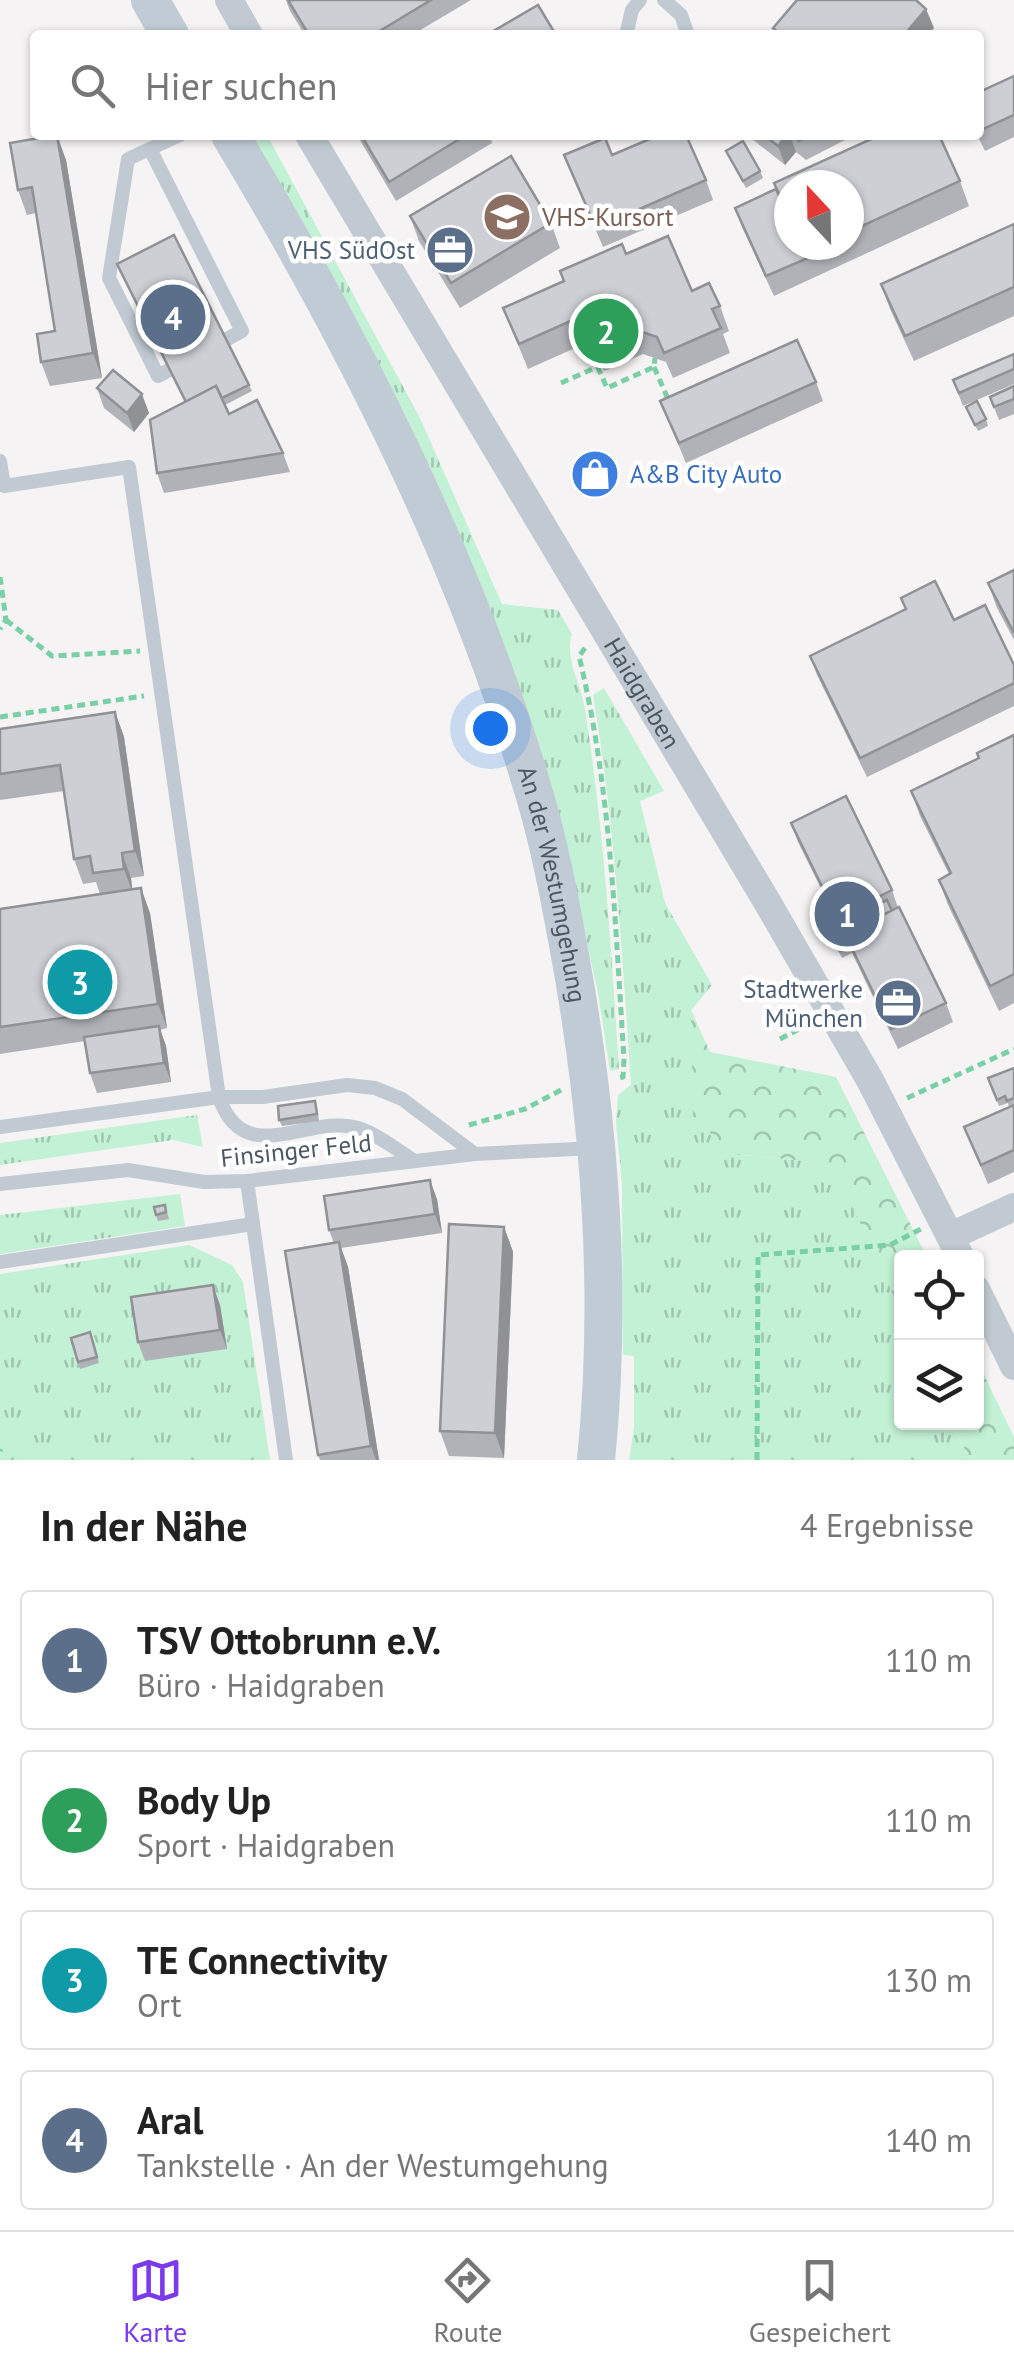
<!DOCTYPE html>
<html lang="de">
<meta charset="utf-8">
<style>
:root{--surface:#fff;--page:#f2f2f2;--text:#222;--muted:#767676;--line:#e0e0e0;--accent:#7c3aed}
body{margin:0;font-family:"PT Sans",sans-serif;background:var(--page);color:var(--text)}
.controls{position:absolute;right:30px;bottom:30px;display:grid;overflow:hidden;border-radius:10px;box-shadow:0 2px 8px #0004}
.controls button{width:90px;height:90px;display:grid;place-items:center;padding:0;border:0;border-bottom:2px solid var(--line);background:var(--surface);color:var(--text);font:50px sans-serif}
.compass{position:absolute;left:774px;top:170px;width:90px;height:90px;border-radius:50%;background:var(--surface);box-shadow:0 2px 8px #0004;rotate:338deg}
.you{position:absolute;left:490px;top:728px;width:35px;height:35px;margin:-25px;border:8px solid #fff;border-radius:50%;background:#1a73e8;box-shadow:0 0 0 15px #1a73e833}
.badge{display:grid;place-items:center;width:65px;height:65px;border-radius:50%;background:var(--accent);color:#fff;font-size:32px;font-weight:700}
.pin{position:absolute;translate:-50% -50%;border:5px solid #fff;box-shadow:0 2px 10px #0006}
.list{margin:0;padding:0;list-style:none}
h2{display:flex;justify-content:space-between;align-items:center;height:130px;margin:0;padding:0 40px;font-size:42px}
h2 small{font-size:32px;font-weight:400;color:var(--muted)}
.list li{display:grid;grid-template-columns:65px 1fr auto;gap:30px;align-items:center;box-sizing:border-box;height:140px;margin:0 20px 20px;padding:0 20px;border:2px solid var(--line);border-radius:10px}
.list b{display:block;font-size:38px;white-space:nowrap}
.list p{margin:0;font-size:32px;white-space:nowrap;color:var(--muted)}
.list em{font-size:32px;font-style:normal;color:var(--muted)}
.icon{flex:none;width:55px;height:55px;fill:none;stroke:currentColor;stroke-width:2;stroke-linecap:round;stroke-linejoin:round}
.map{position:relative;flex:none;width:1014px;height:1460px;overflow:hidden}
.search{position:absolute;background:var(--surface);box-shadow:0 2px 8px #0004;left:30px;right:30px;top:30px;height:110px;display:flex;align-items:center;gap:25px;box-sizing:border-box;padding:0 35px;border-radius:10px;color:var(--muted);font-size:38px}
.sheet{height:770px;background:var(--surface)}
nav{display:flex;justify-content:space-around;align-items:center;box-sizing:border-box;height:140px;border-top:2px solid var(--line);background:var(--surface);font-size:28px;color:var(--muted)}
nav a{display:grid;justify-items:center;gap:5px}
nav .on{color:var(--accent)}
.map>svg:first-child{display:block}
.grass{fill:url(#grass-tufts)}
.forest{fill:url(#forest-crowns)}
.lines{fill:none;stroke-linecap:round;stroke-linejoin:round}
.path{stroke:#7ad0a6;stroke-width:5;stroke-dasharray:8 5;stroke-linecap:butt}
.lane{stroke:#c1cad2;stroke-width:14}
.street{stroke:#c1cad2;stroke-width:28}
.secondary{stroke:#c1cbd6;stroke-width:38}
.wall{fill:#b0b2b7;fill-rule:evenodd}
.shaded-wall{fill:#909195}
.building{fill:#cdcfd5;stroke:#909195;stroke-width:2.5}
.labels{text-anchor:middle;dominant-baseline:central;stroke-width:9;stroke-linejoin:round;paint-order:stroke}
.education-label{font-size:25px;fill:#785e54;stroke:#fff;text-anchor:start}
.service-label{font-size:25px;fill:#4e5e75;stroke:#fff;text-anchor:end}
.shop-label{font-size:25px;fill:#366cbe;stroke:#fff;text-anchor:start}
.street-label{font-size:25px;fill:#4a5661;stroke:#fff}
</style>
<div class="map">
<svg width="1014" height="1460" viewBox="0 0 1014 1460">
<defs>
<pattern id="grass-tufts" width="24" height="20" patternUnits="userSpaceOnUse" patternTransform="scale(2.5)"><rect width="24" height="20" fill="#c3f1d5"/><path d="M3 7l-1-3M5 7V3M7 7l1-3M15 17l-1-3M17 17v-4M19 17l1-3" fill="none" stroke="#a0c6b0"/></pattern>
<pattern id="forest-crowns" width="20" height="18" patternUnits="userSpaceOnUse" patternTransform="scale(2.5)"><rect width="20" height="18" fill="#c3f1d5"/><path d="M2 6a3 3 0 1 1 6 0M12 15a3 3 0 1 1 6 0" fill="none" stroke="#a0c6b0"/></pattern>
</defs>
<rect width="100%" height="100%" fill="#f5f3f3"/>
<g class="grass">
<path d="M 247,135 L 267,135 L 420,418 L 502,604 L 558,610 L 572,634 C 564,657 581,685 585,709 C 604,829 611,948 619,1069 L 610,1071 L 598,993 L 573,879 Z"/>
<path d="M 604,688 L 664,791 L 640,801 L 665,903 L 712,985 L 691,1010 L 732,1154 L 806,1161 L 846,1190 L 901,1312 L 902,1422 L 952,1423 L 970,1460 L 629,1460 L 634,1427 L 634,1356 L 623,1355 L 622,1184 L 616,1123 L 618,1095 L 631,1085 C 622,954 615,824 593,695 Z"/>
<polygon points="197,1115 203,1147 173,1140 0,1165 0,1143"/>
<polygon points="180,1194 185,1226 0,1254 0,1215"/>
<polygon points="189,1245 232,1265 243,1282 270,1460 0,1460 0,1274"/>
</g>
<g class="forest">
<polygon points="691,1010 710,1052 836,1077 927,1257 902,1258 901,1312 845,1190 806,1161 732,1154 693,1116"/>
<polygon points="977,1360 1014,1437 1014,1460 970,1460 952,1423 976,1422"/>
</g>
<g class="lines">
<g class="path">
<polyline points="587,343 607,388 654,367 655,358"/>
<polyline points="654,367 668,399"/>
<polyline points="561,383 597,367"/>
<polyline points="0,577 6,620 0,629"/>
<polyline points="6,620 52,656 140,651"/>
<path d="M 585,648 L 579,656 C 611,788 615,924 624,1059 L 623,1077 L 619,1078"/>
<polyline points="0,717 144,696"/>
<polyline points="780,1039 811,1023"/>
<polyline points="907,1098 1014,1049"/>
<polyline points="469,1125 525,1109 561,1090"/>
<polyline points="0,1451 1,1449"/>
<polyline points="757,1460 758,1255 890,1245 921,1229"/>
</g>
<g class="lane">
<polyline points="664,0 681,15 688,35"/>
<polyline points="626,35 632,10 640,0"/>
<polyline points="180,135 128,159 109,278 158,376 186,361"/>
<polyline points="151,151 242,331 214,346"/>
<path d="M 0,461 L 4,486 L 129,467 L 219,1097 C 244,1171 309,1113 358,1128 C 377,1134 396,1149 413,1160"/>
<polyline points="0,1127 219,1097 263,1097 347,1085 375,1088 402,1099 475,1154"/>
<polyline points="247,1181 286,1460"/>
<polyline points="0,1184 128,1170 204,1182 247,1181 475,1154 596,1148"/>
<polyline points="0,1262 253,1224"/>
</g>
<g class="street">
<polyline points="229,0 249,35"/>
<path id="s1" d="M 309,135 L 766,900 L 870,1080 L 961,1258"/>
<polyline points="951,1236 1014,1207"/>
<polyline points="976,1289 1014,1366"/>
</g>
<g class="secondary">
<polyline points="150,0 170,35"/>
<path id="s2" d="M 230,135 C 354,341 466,562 534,793 C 550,846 560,901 570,955 C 600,1122 613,1292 596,1460"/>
</g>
</g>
<g class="wall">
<polygon points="286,0 471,0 412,35 305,35 290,11"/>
<polygon points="1014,76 1014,137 985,151 977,135 979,135 979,92"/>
<polygon points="358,135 490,135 492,143 396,201 361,142"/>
<polygon points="747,135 846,135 847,139 806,160 796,152 785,165"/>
<path d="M 880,135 L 939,135 L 960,181 L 969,206 L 774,296 L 742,227 L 735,208 L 776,189 L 774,183 ZM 789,185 L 849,185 L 849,245 L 789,245 Z"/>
<polygon points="726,151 760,171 763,178 746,188"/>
<polygon points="564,155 612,155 706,180 713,200 603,247"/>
<polygon points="66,160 102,378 50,386 41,362 55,331 36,213 27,215 18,190"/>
<polygon points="410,216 551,223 560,248 460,308 419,241"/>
<polygon points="1014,224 1014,316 914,361 890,309 881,284"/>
<polygon points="626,254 720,306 729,331 723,334 730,353 673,378 666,362 643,354 604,371 591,341 528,369 503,308"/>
<polygon points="117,264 249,385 252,391 225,405 229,414 283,453 290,472 164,493 157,473 185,402"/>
<polygon points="1014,354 1014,384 963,406 953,380"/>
<polygon points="816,382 823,401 686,463 660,401"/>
<polygon points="1014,386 1014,414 999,420 990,397"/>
<polygon points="97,388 149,413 134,432 104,408"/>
<polygon points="966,407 986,419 988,426 978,431"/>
<polygon points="1014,570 1014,640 997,608 988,583"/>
<polygon points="901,598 954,620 1014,665 1014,706 867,777 817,675 810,656 905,609"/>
<polygon points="115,712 124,737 144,876 131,878 132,889 150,913 167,1028 160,1030 166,1046 171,1082 97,1093 90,1073 85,1041 0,1054 0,909 100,894 96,882 83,884 74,859 64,791 0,800 0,729"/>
<polygon points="1014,735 1014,1003 999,1011 948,905 939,880 949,874 920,816 911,791 979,758"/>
<polygon points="791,823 892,890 898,908 946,1003 953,1022 898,1049 852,953 842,958 834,941 831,934 841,929 798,842"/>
<polygon points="1014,1068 1014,1172 988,1184 964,1127 1009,1107 1008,1103 999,1106 988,1078"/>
<polygon points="317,1107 319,1121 282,1126 279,1120"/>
<polygon points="437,1199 442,1233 341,1248 348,1267 379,1460 320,1460 318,1455 334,1243 329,1230"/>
<polygon points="167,1212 169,1219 158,1221 156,1215"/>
<polygon points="504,1227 513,1252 504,1458 449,1456 440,1431"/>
<polygon points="220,1305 227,1349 145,1361 138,1342"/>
<polygon points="90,1332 99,1363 80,1369 71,1338"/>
</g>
<g class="shaded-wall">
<polygon points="926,9 934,28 928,35 904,35"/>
<polygon points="57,135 66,160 102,378 93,353"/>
<polygon points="787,135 790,135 796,152 785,165 778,146"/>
<polygon points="142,394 149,413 134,432 127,413"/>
<polygon points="115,712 124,737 144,876 135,851"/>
<polygon points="122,853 131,878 133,894 124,869"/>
<polygon points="141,888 150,913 167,1028 158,1004"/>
<polygon points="159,1026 166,1046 171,1082 164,1063"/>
<polygon points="430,1180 437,1199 442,1233 435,1214"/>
<polygon points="504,1227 513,1252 504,1458 495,1433"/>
<polygon points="339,1242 348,1267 379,1460 376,1460 371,1446"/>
<polygon points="213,1285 220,1305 227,1349 220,1330"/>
</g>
<g class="building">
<polygon points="288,0 431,0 373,35 309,35"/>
<polygon points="797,0 916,0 926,9 904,35 781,35 773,28"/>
<polygon points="538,5 556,35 491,35 490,33"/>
<polygon points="1014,76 1014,115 979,131 979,92"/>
<polygon points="57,135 93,353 41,362 37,334 55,331 32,187 18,190 10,143"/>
<polygon points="361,135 466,135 389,182"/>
<polygon points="659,135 686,135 706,180 596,228 564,155 605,138 612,155"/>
<polygon points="764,135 787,135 778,146"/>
<polygon points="792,135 810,135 799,141"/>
<polygon points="880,135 939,135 960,181 849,232 849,185 789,185 789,216 774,183"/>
<polygon points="743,141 760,171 743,181 726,151"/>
<polygon points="511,156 551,223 451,283 410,216"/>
<polygon points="776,189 789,217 789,245 802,245 808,258 766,276 735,208"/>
<polygon points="1014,224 1014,287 905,336 881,284"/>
<polygon points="174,235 249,385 222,398 216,386 186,402 117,264"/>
<polygon points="668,236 692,291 709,283 720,306 712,309 721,328 664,353 657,337 634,329 595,346 582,316 519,344 503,308 564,281 560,271 622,244 626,254"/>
<polygon points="802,245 821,245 806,252"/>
<polygon points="797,340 816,382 679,443 660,401"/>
<polygon points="1014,354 1014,369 959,393 953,380"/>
<polygon points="113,370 142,394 127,413 97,388"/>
<polygon points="216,386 229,414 257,400 283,453 157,473 150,420"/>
<polygon points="1014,386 1014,399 994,407 990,397"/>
<polygon points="977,401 986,419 975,425 966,407"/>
<polygon points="1014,570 1014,633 988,583"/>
<polygon points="935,581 954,620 985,605 1014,665 1014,683 860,758 810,656 906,609 901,598"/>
<polygon points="115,712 135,851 122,853 124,869 93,873 90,856 74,859 60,765 0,774 0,729"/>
<polygon points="1014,735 1014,974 990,986 939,880 951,873 911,791 979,758 977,753"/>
<polygon points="846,796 892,890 837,917 791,823"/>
<polygon points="141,888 158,1004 0,1027 0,909"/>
<polygon points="887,900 892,911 850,931 845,920"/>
<polygon points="899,907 946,1003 891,1029 845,934"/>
<polygon points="847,926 850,931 845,934 849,946 840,951 831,934"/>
<polygon points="159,1026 164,1063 90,1073 84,1037"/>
<polygon points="1014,1068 1014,1098 1007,1101 1005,1096 997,1100 988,1078"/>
<polygon points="315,1101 317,1114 279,1120 278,1106"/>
<polygon points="1014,1105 1014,1150 981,1165 964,1127"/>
<polygon points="430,1180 435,1214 329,1230 324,1196"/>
<polygon points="165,1205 166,1212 156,1215 154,1207"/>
<polygon points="449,1224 504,1227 495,1433 440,1431"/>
<polygon points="339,1242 371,1446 318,1455 285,1251"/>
<polygon points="213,1285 220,1330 138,1342 131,1297"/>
<polygon points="90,1332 97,1357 78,1362 71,1338"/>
</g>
<defs>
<g id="school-disc" transform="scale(2.5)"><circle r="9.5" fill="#8d6e63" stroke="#fff"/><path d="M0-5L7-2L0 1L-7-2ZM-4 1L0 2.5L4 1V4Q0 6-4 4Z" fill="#fff"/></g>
<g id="office-disc" transform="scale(2.5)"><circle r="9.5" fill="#5c6f8a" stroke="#fff"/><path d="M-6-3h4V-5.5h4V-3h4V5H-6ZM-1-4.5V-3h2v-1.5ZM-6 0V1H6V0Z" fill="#fff"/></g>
<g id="shop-disc" transform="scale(2.5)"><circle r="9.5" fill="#3f7fe0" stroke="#fff"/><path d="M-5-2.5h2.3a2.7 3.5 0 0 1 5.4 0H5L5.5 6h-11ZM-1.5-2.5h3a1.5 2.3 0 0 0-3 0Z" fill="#fff"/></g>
</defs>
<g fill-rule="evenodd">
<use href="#school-disc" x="507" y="217"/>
<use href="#office-disc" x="450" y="250"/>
<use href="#shop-disc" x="595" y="474"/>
<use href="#office-disc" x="898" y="1003"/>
</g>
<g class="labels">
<g class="education-label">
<text x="542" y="217">VHS-Kursort</text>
</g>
<g class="service-label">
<text x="415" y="250">VHS SüdOst</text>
<text x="863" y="989">Stadtwerke<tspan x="863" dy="29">München</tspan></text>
</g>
<g class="shop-label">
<text x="630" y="474">A&amp;B City Auto</text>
</g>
<g class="street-label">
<text stroke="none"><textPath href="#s1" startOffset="650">Haidgraben</textPath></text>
<text stroke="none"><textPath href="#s2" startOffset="820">An der Westumgehung</textPath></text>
<text transform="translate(296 1150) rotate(-6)">Finsinger Feld</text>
</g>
</g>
</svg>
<div class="controls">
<button><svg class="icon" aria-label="locate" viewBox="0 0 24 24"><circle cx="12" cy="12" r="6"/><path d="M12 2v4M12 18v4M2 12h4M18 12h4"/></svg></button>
<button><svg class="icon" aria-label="layers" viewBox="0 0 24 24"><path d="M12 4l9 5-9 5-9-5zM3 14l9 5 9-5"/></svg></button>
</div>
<svg class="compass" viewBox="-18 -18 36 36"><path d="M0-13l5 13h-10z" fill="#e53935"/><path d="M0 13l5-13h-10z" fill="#767676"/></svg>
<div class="you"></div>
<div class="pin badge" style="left:847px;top:914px;background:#5c6f8a">1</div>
<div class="pin badge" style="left:606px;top:331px;background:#2e9e5b">2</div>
<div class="pin badge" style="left:80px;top:982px;background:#0f9aa8">3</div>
<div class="pin badge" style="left:173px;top:317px;background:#5c6f8a">4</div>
<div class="search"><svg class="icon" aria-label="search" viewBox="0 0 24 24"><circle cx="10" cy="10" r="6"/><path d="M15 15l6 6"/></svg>Hier suchen</div>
</div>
<section class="sheet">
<h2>In der Nähe<small>4 Ergebnisse</small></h2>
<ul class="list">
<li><span class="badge" style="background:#5c6f8a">1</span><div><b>TSV Ottobrunn e.V.</b><p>Büro · Haidgraben</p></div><em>110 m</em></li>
<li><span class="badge" style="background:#2e9e5b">2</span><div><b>Body Up</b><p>Sport · Haidgraben</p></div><em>110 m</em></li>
<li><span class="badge" style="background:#0f9aa8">3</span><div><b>TE Connectivity</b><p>Ort</p></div><em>130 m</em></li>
<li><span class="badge" style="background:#5c6f8a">4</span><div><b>Aral</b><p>Tankstelle · An der Westumgehung</p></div><em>140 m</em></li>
</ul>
</section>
<nav>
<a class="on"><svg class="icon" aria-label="map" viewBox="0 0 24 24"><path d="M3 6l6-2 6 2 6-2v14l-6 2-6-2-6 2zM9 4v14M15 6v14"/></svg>Karte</a>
<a><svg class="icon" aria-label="directions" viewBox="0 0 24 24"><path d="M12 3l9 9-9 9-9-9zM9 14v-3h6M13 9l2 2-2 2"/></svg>Route</a>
<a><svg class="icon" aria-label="saved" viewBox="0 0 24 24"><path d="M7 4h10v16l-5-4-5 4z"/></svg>Gespeichert</a>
</nav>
